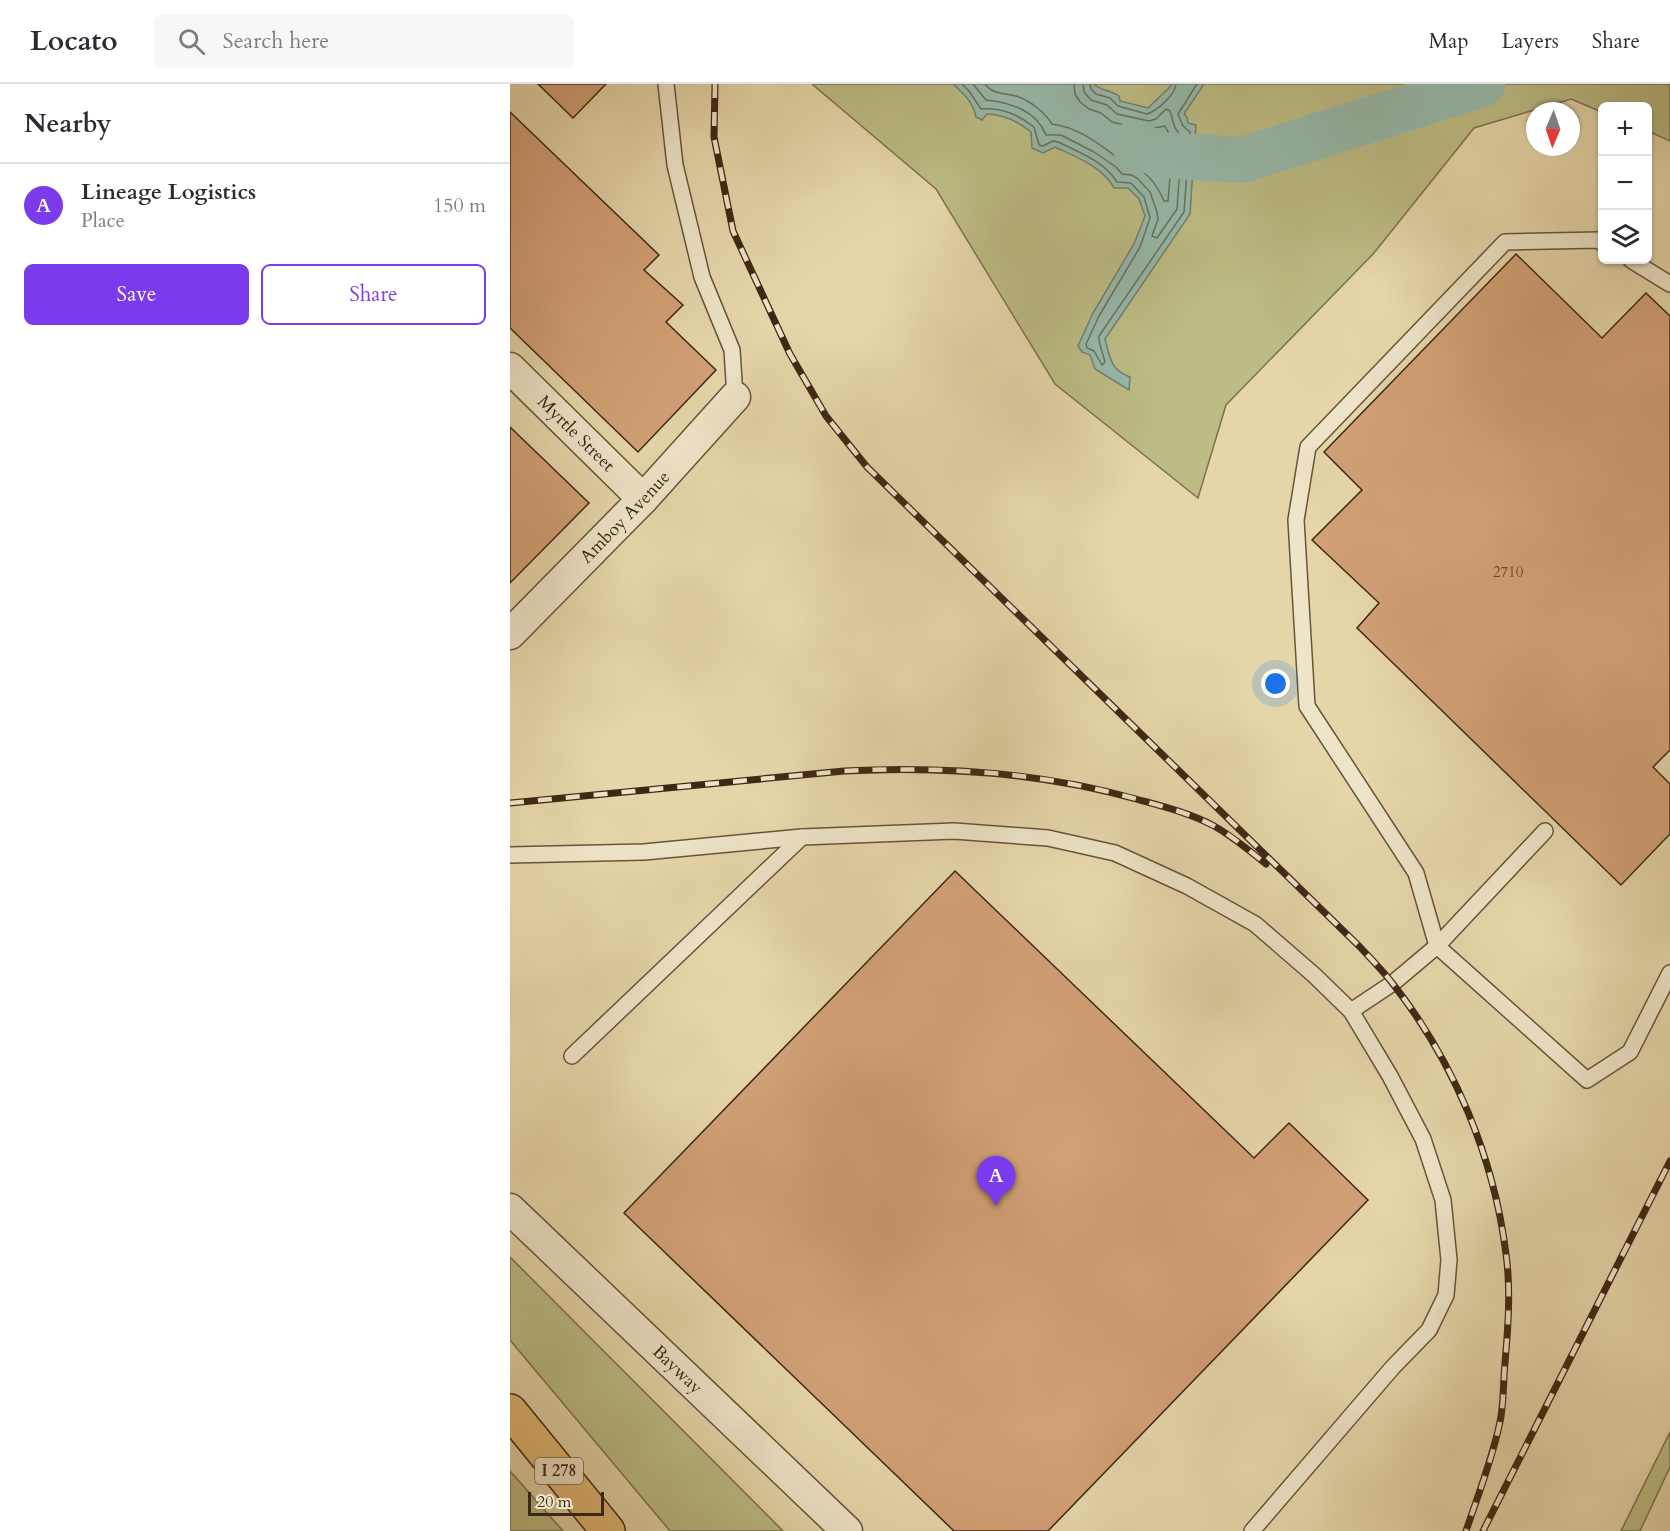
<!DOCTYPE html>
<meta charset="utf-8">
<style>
:root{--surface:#fff;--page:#f7f7f7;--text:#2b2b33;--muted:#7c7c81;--line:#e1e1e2;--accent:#7c3aed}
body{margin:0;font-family:Cardo,serif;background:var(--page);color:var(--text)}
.controls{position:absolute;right:18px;top:18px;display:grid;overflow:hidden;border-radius:9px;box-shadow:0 2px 4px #0004}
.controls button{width:54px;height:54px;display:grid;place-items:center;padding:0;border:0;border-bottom:2px solid var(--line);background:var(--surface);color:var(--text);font:30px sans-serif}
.compass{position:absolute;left:1016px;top:18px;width:54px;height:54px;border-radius:50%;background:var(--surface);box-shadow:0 2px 4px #0004;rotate:182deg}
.scale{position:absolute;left:18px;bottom:15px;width:76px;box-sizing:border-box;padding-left:6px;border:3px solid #3f2813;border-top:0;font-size:16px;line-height:21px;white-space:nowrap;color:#3f2813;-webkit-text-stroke:4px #eee4c8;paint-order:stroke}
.you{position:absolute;left:766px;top:600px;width:21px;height:21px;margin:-15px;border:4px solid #fff;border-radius:50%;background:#1a73e8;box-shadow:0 0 0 9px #1a73e833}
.badge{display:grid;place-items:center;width:39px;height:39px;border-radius:50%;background:var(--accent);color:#fff;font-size:20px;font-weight:700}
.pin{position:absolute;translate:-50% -50px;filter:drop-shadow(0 2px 3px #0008)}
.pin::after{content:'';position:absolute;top:32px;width:21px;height:18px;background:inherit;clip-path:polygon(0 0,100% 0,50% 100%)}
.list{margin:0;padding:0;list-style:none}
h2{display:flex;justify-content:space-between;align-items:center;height:78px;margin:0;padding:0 24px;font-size:26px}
h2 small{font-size:20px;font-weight:400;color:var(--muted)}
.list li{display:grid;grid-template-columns:39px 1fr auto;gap:18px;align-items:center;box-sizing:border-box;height:84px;padding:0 24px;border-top:2px solid var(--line)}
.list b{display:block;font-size:22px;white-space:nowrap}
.list p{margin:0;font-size:20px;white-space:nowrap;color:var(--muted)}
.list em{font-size:20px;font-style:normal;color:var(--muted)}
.actions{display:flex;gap:12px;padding:18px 24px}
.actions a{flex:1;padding:14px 0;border:2px solid var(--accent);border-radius:9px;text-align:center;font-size:21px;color:var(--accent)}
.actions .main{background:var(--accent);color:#fff}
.icon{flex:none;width:33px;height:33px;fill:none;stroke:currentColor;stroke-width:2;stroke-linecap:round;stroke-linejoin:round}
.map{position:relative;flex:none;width:1160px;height:1447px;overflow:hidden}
header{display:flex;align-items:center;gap:36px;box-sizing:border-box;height:84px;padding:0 30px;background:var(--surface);border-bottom:2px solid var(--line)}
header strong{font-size:28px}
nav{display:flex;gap:33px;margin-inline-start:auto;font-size:21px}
.search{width:420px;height:54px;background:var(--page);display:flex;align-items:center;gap:15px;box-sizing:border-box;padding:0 21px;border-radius:9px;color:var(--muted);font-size:22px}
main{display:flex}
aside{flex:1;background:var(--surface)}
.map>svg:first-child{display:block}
.green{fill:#bcbc84;stroke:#7e724c;stroke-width:1.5}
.water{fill:#96b9ab;stroke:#737f6e;stroke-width:1.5}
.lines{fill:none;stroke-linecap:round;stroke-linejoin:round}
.shore{stroke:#6a705f;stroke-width:1.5}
.river{stroke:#96b9ab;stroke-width:46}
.building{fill:#d2a076;stroke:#3f2813;stroke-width:1.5}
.lane-casing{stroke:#685439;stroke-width:18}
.street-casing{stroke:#685439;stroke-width:33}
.highway-casing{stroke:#3f2813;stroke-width:36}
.lane{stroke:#eee4c8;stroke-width:15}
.street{stroke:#eee4c8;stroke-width:30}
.highway{stroke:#e2bb75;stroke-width:33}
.rail-casing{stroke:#3f2813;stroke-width:7}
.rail{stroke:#eee4c8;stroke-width:4.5;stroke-dasharray:14;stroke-linecap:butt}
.labels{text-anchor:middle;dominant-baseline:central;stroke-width:4.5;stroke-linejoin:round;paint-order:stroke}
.number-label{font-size:15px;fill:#64462c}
.shield{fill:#eee4c8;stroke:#746049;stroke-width:1.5}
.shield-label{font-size:16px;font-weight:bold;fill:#3f2813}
.street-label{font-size:18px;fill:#3f2813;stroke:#eee4c8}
</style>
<header>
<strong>Locato</strong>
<div class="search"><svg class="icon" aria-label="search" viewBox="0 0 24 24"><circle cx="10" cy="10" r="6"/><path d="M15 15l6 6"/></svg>Search here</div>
<nav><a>Map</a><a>Layers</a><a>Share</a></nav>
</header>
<main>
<aside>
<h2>Nearby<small></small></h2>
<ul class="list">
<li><span class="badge">A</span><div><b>Lineage Logistics</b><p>Place</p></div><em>150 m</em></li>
</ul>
<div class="actions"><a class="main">Save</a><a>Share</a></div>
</aside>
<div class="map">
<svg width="1160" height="1447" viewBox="0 0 1160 1447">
<rect width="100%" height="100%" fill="#e5d6aa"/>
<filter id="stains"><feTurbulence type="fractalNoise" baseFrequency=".00333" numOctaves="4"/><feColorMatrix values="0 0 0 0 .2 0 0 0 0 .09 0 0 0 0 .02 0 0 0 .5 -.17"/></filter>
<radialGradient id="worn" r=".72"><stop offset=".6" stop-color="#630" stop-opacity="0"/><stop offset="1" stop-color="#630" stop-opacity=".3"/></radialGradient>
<g class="green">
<polygon points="302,0 1160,0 1160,57 1138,47 1138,22 1092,22 1092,28 1061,15 964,44 864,169 716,321 688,414 545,300 426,105"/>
<polygon points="0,1173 273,1447 160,1447 0,1256"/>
<polygon points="1160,1348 1160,1383 1130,1447 1111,1447"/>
<polygon points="0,1387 53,1447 0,1447"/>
</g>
<path class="water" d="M 443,0 L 584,0 C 591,7 600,6 609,12 L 610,17 L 638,24 L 663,0 L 694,0 L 674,30 L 677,33 L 678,39 L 686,41 L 680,130 L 595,255 C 600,273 600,286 620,293 L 619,306 L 585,285 L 580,271 L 572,268 L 568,262 L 583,229 L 624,160 L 635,132 L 629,115 L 618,104 L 604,104 C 593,83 566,73 545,63 L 533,69 L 522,64 L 521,48 C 507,37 495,31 477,30 L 472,36 L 466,33 C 463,18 454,10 443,0 Z"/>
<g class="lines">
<g class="shore">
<path d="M 452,0 L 459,7 L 471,25 C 492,23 508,31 524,43 L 529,61 L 533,62 L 543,57 L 548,58 C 569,68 595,78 607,98 L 621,99 L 634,113 L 640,134 L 630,163 L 589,232 L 576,260 L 577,264 L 584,267 L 592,281 L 595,278 L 589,257 L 589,252 L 674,128 L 680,48 L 673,42 L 668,30 L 687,0"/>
<path d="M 463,0 L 476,16 C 501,19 526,26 536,51 L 551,51 L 584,68 L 606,83 L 612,90 L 621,91 L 627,94 L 640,108 L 647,128 L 648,135 L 642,152 L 647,154 L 667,125 L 672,53 L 665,44 L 660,27 L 656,25 L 646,35 L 639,37 L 607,30 L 597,21 L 581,16 L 574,8 L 573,0"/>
<path d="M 475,0 C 484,12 495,8 509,13 C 522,18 535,29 542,40 C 570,43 594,64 616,80 C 621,83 627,83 632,87 C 643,95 649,105 654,117 L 658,117 L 663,57 L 655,42 L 635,46 L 602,38 L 591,29 L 579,25 L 570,18 L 565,10 L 564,0"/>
<path d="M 580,0 L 581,5 L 586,10 L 600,14 L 608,22 L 637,30 C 648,26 665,11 666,0"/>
</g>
<polyline class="river" points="624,60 651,71 732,76 972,0"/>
</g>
<g class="building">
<polygon points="28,0 96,0 63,34"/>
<polygon points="0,28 149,171 134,186 173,221 156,238 206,286 128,368 0,244"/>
<polygon points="1006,170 1092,254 1136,209 1160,232 1160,666 1143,683 1160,700 1160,750 1111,801 847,544 869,519 802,456 852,406 814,368"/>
<polygon points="0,343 79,419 0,499"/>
<polygon points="445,787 744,1074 779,1039 858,1116 538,1447 444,1447 114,1129"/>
</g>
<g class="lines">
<g class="lane-casing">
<g id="lane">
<polyline points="156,0 165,81 192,193 222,266 225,313"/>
<polyline points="1092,159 1089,156 995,158 798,363 786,436 797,622 906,789 927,862 1077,996 1120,968 1160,889"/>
<polyline points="1121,176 1160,200"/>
<polyline points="0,771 134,768 292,753 444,747 538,754 605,769 677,802 745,840 804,891 841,927 880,992 913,1055 933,1116 939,1176 936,1211 919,1246 883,1283 742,1447"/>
<polyline points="841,927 883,899 927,862 1035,747"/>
<polyline points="62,972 292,753"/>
</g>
</g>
<g class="street-casing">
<g id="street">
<path id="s1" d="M 0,284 L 133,415"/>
<path id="s2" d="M 0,550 L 133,415 L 225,313"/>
<path id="s3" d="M 0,1125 L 337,1447"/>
</g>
</g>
<g class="highway-casing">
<polyline id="highway" points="0,1327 98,1447"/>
</g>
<use href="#lane" class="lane"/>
<use href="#street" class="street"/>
<use href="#highway" class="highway"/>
<g class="rail-casing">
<g id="rail">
<path d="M 205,0 L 204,53 L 223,147 L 280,270 L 316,332 L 357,383 L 850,863 C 861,875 873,887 883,900 C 944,978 984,1073 996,1170 C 1001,1206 998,1244 995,1279 C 993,1299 994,1319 990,1338 C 982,1376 968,1411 956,1447"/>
<path d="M 0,719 L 334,687 C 433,682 530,688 626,715 C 651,722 680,729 704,742 C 722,752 740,767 756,780"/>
<polyline points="973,1447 1160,1077"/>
</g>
</g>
<use href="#rail" class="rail"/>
</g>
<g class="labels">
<g class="number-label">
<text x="998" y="488">2710</text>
</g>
<rect class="shield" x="25" y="1374" width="48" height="26" rx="4.5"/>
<g class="shield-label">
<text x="49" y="1387">I 278</text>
</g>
<g class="street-label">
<text stroke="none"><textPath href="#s1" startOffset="93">Myrtle Street</textPath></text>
<text stroke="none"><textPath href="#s2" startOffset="164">Amboy Avenue</textPath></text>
<text stroke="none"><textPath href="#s3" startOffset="232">Bayway</textPath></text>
</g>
</g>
<rect width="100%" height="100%" filter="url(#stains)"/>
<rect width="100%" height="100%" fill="url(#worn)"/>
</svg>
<div class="controls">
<button>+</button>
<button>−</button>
<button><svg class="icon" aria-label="layers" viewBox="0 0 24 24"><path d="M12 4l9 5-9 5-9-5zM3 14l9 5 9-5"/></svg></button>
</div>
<svg class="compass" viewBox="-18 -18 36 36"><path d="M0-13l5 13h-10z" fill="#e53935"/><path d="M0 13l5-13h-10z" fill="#7c7c81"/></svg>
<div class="scale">20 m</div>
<div class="you"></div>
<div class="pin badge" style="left:486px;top:1122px">A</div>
</div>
</main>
